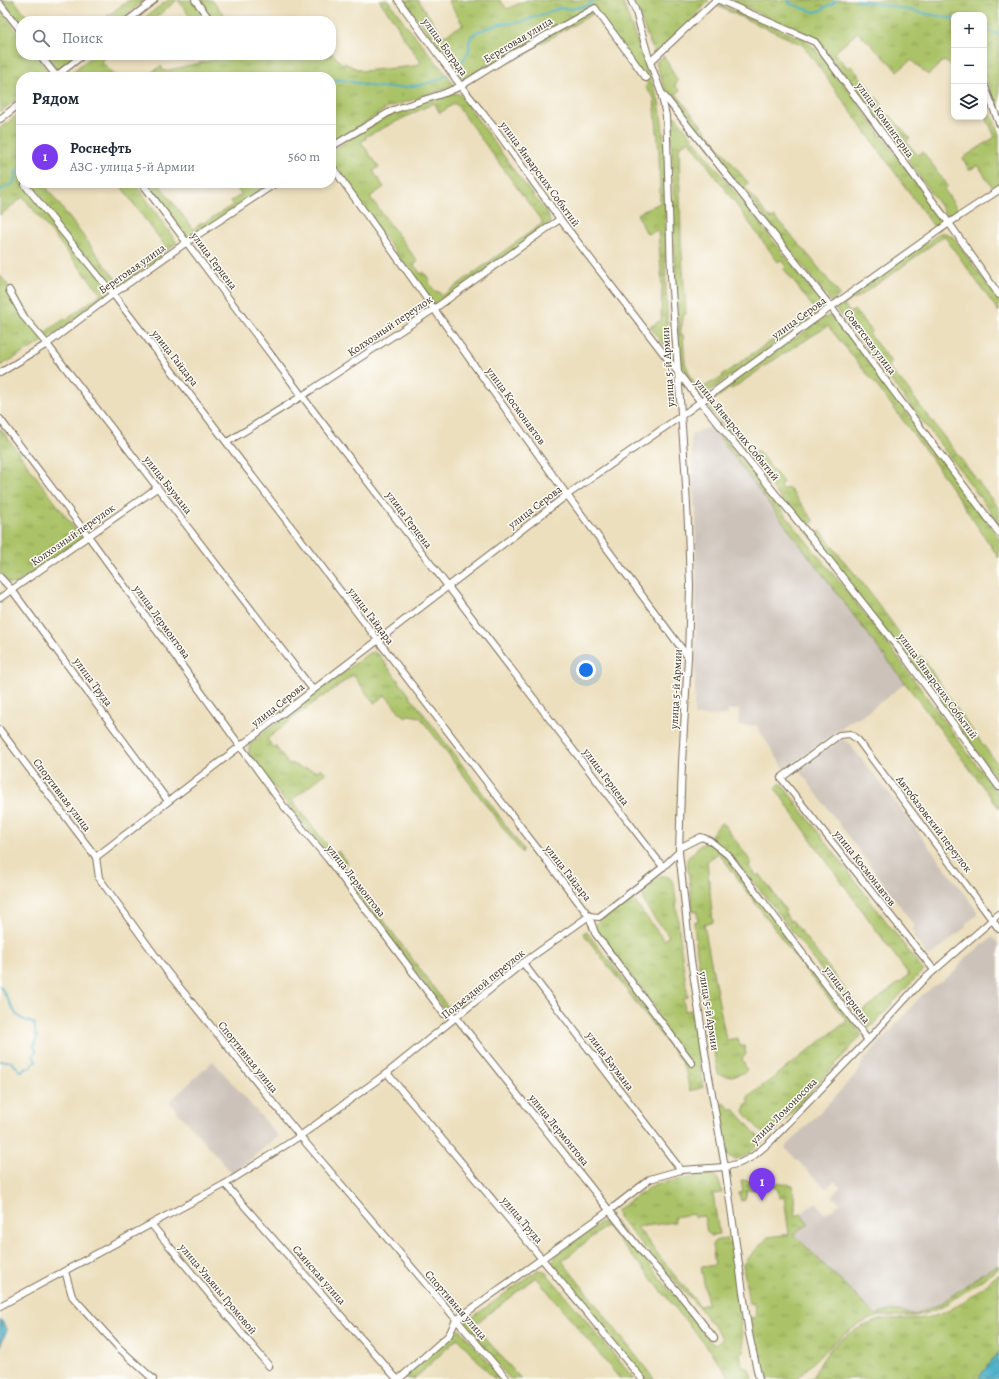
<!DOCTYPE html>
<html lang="ru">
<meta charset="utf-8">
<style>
:root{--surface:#fff;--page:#f6f6f7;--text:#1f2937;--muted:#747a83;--line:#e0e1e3;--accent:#7c3aed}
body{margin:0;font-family:Alegreya,serif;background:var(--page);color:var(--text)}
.controls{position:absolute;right:12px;top:12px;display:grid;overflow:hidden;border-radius:8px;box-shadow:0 2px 6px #0003}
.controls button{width:36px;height:36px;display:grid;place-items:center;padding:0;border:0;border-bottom:1px solid var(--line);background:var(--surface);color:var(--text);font:20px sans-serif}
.you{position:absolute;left:586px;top:670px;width:14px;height:14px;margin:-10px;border:3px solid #fff;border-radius:50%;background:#1a73e8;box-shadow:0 0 0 6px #1a73e833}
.badge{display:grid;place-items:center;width:26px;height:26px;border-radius:50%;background:var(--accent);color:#fff;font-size:13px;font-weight:700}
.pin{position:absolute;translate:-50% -33px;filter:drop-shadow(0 1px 2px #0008)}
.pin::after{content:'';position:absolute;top:21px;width:14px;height:12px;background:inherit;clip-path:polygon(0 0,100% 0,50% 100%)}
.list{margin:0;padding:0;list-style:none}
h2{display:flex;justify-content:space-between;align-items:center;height:52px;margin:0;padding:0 16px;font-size:17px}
h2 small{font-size:13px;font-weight:400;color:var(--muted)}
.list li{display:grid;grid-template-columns:26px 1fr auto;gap:12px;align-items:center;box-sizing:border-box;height:64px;padding:0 16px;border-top:1px solid var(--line)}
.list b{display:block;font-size:15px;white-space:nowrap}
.list p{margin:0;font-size:13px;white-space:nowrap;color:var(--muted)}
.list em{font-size:13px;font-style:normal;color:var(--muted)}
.icon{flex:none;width:22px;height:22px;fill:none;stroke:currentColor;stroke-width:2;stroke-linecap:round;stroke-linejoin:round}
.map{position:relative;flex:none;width:999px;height:1379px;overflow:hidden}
.search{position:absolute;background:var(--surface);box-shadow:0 2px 6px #0003;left:16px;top:16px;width:320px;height:44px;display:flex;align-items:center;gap:10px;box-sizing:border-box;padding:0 14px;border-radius:16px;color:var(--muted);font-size:15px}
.panel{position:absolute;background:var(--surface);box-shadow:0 2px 6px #0003;left:16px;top:72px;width:320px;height:116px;border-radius:16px}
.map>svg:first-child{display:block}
.industrial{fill:#ccc2b9}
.grass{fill:url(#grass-tufts);stroke:#737643;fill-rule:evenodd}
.water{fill:url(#water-waves);stroke:#426e74}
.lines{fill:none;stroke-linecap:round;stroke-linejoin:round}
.stream{stroke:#4ab1c9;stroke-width:2}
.minor-casing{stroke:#796956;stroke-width:8}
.minor{stroke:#fff;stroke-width:6}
.labels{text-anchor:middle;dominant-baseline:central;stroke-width:3;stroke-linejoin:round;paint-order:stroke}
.street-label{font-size:11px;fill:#3b2a1e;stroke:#fdfcf7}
</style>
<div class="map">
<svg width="999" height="1379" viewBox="0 0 999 1379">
<defs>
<pattern id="grass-tufts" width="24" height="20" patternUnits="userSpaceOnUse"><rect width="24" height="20" fill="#abc368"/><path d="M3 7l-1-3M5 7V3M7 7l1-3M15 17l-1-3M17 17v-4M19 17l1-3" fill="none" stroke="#8c9f55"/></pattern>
<pattern id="water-waves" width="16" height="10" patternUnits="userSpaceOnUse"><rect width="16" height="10" fill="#4ab1c9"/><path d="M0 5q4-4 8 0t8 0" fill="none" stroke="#3f90a3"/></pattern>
</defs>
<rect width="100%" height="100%" fill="#fdfcf7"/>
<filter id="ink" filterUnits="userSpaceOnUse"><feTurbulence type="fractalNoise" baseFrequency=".025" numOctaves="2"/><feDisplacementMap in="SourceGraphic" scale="8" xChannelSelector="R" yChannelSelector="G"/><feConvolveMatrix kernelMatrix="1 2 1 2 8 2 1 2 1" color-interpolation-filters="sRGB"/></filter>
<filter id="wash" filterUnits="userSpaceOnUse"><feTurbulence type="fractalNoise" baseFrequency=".012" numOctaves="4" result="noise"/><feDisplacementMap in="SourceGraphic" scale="16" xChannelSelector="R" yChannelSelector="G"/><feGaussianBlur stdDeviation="0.9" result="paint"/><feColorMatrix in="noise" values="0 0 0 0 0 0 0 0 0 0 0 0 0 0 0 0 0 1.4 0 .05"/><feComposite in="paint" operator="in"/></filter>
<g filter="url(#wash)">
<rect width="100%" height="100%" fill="#ecdfbe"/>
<g class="industrial">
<polygon points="711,426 759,490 906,683 858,719 856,717 785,770 756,725 738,726 739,710 728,710 728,715 694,716 696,644 696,508 694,508 691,434"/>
<polygon points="841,739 847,741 892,797 977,911 977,915 965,924 966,927 929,957 913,936 915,934 912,929 915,927 901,907 799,770"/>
<polygon points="993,937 999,945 999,1265 988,1270 940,1304 915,1315 900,1311 889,1311 875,1315 793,1234 809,1224 801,1214 816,1202 824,1213 833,1210 840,1203 832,1196 840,1187 834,1181 826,1189 785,1148 847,1084 859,1070 863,1060 895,1026 922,995 957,970 963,960"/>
<polygon points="213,1061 278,1136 233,1174 169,1102"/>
</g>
<g class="grass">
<polygon points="2,0 14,0 30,21 21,21 21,25"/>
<polygon points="129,0 145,0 118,21 105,21 103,19"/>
<polygon points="168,0 177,0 151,21 140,21"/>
<polygon points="178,0 212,0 229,21 193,21"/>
<polygon points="379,0 388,0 406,25 452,81 452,85 445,89 387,108 331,145 331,77 155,77 151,73 161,66 164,71 213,60 218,55 331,55 331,52 342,64 344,63 362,71 416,66 421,62 403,37 396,23"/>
<path d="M 403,0 L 418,0 L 443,36 L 463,25 L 448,0 L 500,0 L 507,9 L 527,0 L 622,0 L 659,102 C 667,147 665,194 665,240 C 665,273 667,307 668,341 L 667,345 L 665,346 L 650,327 L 661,320 L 662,286 L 658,230 L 647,234 L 637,214 L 660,203 L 659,152 L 654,98 L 645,87 L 648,84 L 639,74 L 636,75 L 594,13 L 497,69 L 492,62 C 487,65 470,79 464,79 C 461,78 459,75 457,72 Z"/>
<path d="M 633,0 L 709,0 C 693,19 676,41 654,53 Z"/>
<polygon points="730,0 999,0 999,114 984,74 984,15 954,15 954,66 943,61 928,75 911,60 898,71 858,32 834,53 848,68 851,66 872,91 868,93 873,99 876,97 882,104 879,107 887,117 890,115 910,138 906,142 918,155 923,152 948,186 944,189 960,213 950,220 881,122 818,42 809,36"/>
<polygon points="720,5 806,40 812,46 833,69 943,220 943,225 937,231 803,45 717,6"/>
<polygon points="0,10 21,37 21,55 35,55 50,74 46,77 21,77 21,96 0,112"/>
<polygon points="44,55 56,55 57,57 60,55 76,55 58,69 54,67"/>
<polygon points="94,55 108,55 101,61 117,77 65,77"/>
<polygon points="664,56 678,82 675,85 680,91 676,94 749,184 745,188 771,219 775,217 810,257 840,295 831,302 670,97 663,84 656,62"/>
<path d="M 454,93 L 459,94 L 461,96 L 518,176 L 548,214 L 550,222 L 548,226 L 436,306 L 368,216 L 331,162 L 331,151 L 380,120 L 397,111 ZM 434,103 L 440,113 L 455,103 L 543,223 L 442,296 L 438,291 L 436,292 L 428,282 L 430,281 L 424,272 L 421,274 L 414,265 L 418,262 L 370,197 L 384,187 L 373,171 L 379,167 L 361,142 L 366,139 L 365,137 Z"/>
<polygon points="984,96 999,134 999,186 994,190 978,165 969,170 963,158 995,137 984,113"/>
<polygon points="21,112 21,183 43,183 118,282 166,247 138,210 119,183 135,183 177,243 104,299 37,345 0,366 0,275 44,333 66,318 67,319 101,294 23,197 0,215 0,128"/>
<path d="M 675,116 L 826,308 L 702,396 L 699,397 L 684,378 L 679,360 L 677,296 L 674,251 L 673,167 L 670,122 ZM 689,140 L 778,262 L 781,260 L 786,267 L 784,269 L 816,311 L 740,362 L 741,363 L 722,375 L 723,377 L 697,390 L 685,363 L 683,335 L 680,335 L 684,314 L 686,314 L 681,240 L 679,148 Z"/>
<polygon points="145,183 158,183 193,229 203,222 204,223 233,205 231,201 241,195 234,183 274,183 189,240"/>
<polygon points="940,233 945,233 953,237 999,301 999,312 944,236 893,273 854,300 853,298 844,305 850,313 854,310 872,331 869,334 892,363 888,367 905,386 999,509 999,524 963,474 836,309 838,305"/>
<polygon points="830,316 835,319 845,331 941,458 999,538 999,558 932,459 877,386 828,326 766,365 732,389 730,388 710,403 750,455 757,450 783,482 780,485 783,490 788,487 814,521 810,525 817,533 821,531 839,555 864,585 918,658 921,656 966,722 999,766 999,782 957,724 706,403 706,401 824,318"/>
<path d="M 715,425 C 760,486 809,543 856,603 C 905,665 951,732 999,795 L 999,808 C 904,680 806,554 711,426 Z"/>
<polygon points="0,428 81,537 80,541 15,584 9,583 0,573"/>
<path d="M 374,652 L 379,655 L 466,770 L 523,849 L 522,853 L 420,717 L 409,715 L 404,717 L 385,695 L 374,703 L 353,675 L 323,697 L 322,696 L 267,739 L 274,748 L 276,747 L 289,765 L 292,763 L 302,769 L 305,768 L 317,771 L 321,768 L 326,773 L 292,800 L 334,854 L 338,851 L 347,863 L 343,866 L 448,1007 L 458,1000 L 463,1007 C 456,1012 450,1013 443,1008 L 326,852 L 264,775 L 249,754 L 249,747 L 253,741 L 369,653 Z"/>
<polygon points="781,783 923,970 867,1031 802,944 760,890 727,851 710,836 722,822 752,863 749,866 757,876 760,874 786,911 784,912 790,921 792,920 856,1004 854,1007 859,1014 909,975 822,855 775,788"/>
<path d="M 707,842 L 723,851 L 862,1035 L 773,1133 L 769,1135 L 764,1135 L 744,1112 L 745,1106 L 750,1102 L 747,1098 L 847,1021 L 798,961 L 719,853 L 707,861 L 713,922 L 704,925 L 726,1040 L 738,1038 L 740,1046 L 744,1046 L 746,1054 L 742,1059 L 747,1070 C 740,1077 726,1077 718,1074 L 697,953 L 694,922 L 698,921 L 697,911 L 693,912 L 687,859 L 700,845 Z"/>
<path d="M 662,876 L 669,877 L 674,883 L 681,949 L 688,997 L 683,999 L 685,1011 L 691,1010 L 704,1087 L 690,1091 L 686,1073 L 680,1060 L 583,933 L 586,931 L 652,1016 L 658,1011 L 593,926 L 631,897 L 664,940 L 669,936 C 654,916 623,890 662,876 Z"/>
<path d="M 724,1102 L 731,1110 L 733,1108 L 762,1141 C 752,1151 735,1170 725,1150 L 718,1106 Z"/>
<path d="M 711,1174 C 720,1177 720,1185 722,1193 L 713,1194 L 719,1234 L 710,1236 L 707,1232 L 704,1216 L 694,1217 L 694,1214 L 674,1217 L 675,1222 L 637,1227 L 667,1266 L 700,1306 L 708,1304 L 701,1267 L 715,1265 L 712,1245 C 714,1239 721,1240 727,1239 L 731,1243 L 744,1351 L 740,1355 L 742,1365 L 749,1369 L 752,1379 L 731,1379 L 704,1343 L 641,1266 L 606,1226 L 562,1261 L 654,1379 L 640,1379 L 551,1267 L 552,1262 L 556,1255 L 602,1222 L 610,1220 L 615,1222 L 714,1345 L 723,1339 L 701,1310 L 622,1222 L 618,1218 L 617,1212 L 618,1209 L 655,1184 Z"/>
<path d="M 741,1180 L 793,1185 L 796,1216 L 801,1214 L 809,1224 L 793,1234 L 875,1315 L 889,1311 L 900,1311 L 915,1315 L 940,1304 L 988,1270 L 999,1265 L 999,1268 L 944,1306 C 934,1310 924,1315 914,1316 C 901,1317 888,1314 874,1318 C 848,1325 816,1360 797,1379 L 763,1379 L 750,1318 L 756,1317 L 754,1303 L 749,1304 L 743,1265 L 746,1260 L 768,1237 L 789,1234 L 784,1197 L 779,1198 L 778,1190 L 774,1187 L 747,1190 L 745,1200 L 741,1201 L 739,1193 L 743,1192 Z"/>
<polygon points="538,1270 545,1271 634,1379 620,1379 536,1277 474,1325 521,1379 510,1379 463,1324"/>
<path d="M 999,1274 L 999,1352 L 982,1373 L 979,1379 L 807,1379 L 813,1378 C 817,1369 822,1360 828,1352 C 840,1337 868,1321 886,1319 C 905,1318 923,1321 941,1314 C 962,1305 981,1288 999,1274 Z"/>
<polygon points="457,1330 461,1330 465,1335 503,1379 494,1379 458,1338 414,1379 404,1379 455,1331"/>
</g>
<g class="water">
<polygon points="0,1319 2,1321 7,1330 0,1346"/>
<polygon points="999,1352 999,1379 979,1379 982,1373"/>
</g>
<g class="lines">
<g class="stream">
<polyline points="788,0 790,4 815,12 822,10 826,6 831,5 837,0"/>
<polyline points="857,0 954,19"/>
<polyline points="984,28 990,32 999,34"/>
<polyline points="462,62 469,51 469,42 471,37 476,32 500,24 522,22 560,8 571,9 587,6 594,0"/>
<path d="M 217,77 C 233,74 247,74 263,77"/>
<polyline points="271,77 273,76 278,77"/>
<path d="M 331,80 C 345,78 358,84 371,86 C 393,90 428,87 448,75"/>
<polyline points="0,191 14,183 15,173 21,167"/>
<polyline points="0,986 16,1014 22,1019 35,1024 35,1033 37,1037 34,1046 36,1051 33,1055 36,1061 33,1063 32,1066 21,1071 10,1061 0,1061"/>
</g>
</g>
</g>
<g filter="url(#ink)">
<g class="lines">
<g class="minor-casing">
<g id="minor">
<polyline points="195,0 211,21"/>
<polyline points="398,0 461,86 493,126 560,219 700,401 826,556 899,649 999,787"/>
<polyline points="631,0 635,9 650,62 661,92 666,116 667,138 671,276 685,468 688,525 690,586 688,657 682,763 679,852 691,960 708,1071 725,1167 749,1334 759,1379"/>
<polyline points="719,0 815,42 949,223 999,295"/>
<polyline points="0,4 21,31"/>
<polyline points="127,21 154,0"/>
<polyline points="40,55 57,77"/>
<polyline points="650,62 716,0"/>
<polyline points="55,77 83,55"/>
<polyline points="984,84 999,123"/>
<polyline points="662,93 831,307 999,533"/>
<polyline points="0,119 21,103"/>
<polyline points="331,147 393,110 445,93 461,86 514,53 595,8 646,78"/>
<polyline points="331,165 567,495 688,657"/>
<polyline points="142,183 302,396 663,867"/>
<polyline points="25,185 113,294 589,916 595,933 692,1063"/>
<polyline points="9,290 24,317 47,344 313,690"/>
<polyline points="0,373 47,344 113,294 187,242 276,183"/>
<polyline points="0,419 89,537 282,804 328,859 444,1014 456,1017 647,1258 678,1292 714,1338"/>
<polyline points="227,442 302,396 434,309 560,219"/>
<polyline points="0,577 12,590 168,801"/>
<polyline points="0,598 157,488"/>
<polyline points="0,730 96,857 99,878 168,973 300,1136 507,1379"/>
<polyline points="679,848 701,837 709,840 728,855 868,1040"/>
<polyline points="96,857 567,495 681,416 831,307 949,223 999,190"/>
<polyline points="523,963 681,1170"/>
<polyline points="934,970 781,778 839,735 850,734 858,740 999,929"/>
<polyline points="387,1073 642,1379"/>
<polyline points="225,1184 397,1379"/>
<polyline points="151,1224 269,1366"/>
<polyline points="65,1271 72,1296 119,1348 153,1379"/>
<polyline points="0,1306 225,1184 300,1136 387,1073 523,963 589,916 599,917 663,867 679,852"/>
<polyline points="399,1379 449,1335 456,1320 610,1210 650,1179 681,1170 725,1167 740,1163 752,1157 769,1143 868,1040 921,982 999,914"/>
</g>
</g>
<use href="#minor" class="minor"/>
</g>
</g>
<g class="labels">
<g class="street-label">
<text transform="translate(518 40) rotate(-31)">Береговая улица</text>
<text transform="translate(445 47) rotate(54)">улица Бограда</text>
<text transform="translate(885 120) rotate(54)">улица Коминтерна</text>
<text transform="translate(540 174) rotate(54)">улица Январских Событий</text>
<text transform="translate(214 261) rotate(53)">улица Герцена</text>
<text transform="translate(132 269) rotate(-35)">Береговая улица</text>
<text transform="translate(799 318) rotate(-36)">улица Серова</text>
<text transform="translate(390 326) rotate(-34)">Колхозный переулок</text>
<text transform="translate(870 342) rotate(53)">Советская улица</text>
<text transform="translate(175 358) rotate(52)">улица Гайдара</text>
<text transform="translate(668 367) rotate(-94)">улица 5-й Армии</text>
<text transform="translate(516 406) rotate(54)">улица Космонавтов</text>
<text transform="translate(737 430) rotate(51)">улица Январских Событий</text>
<text transform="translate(168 485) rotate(52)">улица Баумана</text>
<text transform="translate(535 507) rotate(-37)">улица Серова</text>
<text transform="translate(409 520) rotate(53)">улица Герцена</text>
<text transform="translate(73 535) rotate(-35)">Колхозный переулок</text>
<text transform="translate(371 616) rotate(53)">улица Гайдара</text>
<text transform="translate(162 622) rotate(54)">улица Лермонтова</text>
<text transform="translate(93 682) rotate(54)">улица Труда</text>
<text transform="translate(938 686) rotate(54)">улица Январских Событий</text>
<text transform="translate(676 689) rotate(-87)">улица 5-й Армии</text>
<text transform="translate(278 705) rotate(-38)">улица Серова</text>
<text transform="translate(606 777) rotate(53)">улица Герцена</text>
<text transform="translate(62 795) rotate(53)">Спортивная улица</text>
<text transform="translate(934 824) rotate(53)">Автобазовский переулок</text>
<text transform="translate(865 868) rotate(52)">улица Космонавтов</text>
<text transform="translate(568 873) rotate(52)">улица Гайдара</text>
<text transform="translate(356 881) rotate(52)">улица Лермонтова</text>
<text transform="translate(483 984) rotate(-39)">Подъездной переулок</text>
<text transform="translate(847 995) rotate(53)">улица Герцена</text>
<text transform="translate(709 1011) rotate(81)">улица 5-й Армии</text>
<text transform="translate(248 1057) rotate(51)">Спортивная улица</text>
<text transform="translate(610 1061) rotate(53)">улица Баумана</text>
<text transform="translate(784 1111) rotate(-45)">улица Ломоносова</text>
<text transform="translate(559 1130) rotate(51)">улица Лермонтова</text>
<text transform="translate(522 1220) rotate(50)">улица Труда</text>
<text transform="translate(319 1275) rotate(49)">Саянская улица</text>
<text transform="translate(218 1289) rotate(50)">улица Ульяны Громовой</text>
<text transform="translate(456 1305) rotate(49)">Спортивная улица</text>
</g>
</g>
</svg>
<div class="controls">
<button>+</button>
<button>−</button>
<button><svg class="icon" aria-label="layers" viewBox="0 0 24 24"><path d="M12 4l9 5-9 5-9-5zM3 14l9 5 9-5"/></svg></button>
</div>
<div class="you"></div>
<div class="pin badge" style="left:762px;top:1201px">1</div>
<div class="search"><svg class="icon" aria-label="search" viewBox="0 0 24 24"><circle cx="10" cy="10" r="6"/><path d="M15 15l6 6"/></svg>Поиск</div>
<section class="panel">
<h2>Рядом<small></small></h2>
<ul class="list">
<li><span class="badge">1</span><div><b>Роснефть</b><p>АЗС · улица 5-й Армии</p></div><em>560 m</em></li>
</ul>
</section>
</div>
